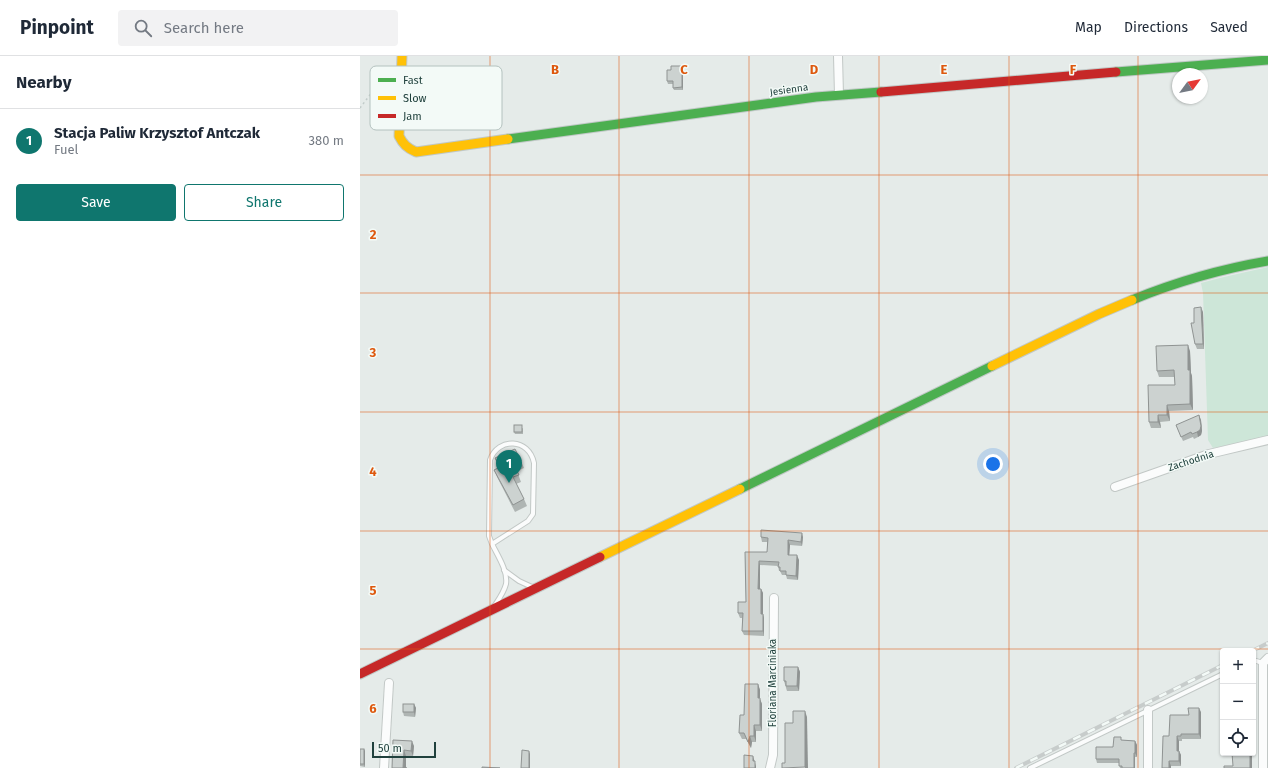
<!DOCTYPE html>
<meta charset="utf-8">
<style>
:root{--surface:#fff;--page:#f2f2f3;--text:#1f2937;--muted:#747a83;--line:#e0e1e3;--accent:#0f766e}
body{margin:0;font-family:"Fira Sans",sans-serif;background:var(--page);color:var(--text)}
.controls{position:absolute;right:12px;bottom:12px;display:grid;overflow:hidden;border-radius:4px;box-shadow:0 1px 3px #0004}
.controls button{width:36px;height:36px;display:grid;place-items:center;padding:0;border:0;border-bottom:1px solid var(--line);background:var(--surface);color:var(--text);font:20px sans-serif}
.compass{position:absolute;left:812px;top:12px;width:36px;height:36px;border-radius:50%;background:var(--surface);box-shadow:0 1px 3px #0004;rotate:57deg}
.scale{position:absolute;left:12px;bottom:10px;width:64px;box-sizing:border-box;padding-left:4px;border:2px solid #20413d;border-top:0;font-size:11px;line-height:14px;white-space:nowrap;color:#20413d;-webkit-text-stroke:3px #f3faf7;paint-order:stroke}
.you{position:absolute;left:633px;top:408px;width:14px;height:14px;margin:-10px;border:3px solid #fff;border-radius:50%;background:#1a73e8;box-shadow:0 0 0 6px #1a73e833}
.badge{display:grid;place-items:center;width:26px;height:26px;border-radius:50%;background:var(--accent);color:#fff;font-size:13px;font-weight:700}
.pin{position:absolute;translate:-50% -33px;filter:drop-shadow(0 1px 2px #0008)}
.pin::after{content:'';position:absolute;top:21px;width:14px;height:12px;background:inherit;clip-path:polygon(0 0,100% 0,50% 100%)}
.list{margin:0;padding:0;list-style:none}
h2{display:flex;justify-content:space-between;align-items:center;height:52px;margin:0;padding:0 16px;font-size:17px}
h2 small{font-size:13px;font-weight:400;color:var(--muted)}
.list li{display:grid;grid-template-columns:26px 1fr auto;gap:12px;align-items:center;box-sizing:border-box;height:64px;padding:0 16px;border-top:1px solid var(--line)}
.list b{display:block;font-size:15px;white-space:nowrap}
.list p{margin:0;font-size:13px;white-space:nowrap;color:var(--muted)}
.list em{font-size:13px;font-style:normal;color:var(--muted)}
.actions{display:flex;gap:8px;padding:12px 16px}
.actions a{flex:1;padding:9px 0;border:1px solid var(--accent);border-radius:4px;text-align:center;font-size:14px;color:var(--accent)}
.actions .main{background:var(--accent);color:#fff}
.icon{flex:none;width:22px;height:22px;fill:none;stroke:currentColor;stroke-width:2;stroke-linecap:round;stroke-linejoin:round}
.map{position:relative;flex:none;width:908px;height:712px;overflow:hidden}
header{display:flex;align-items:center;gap:24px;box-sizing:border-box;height:56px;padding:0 20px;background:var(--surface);border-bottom:1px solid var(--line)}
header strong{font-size:19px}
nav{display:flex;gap:22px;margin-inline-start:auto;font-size:14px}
.search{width:280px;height:36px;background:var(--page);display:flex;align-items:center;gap:10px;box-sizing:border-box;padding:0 14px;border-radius:4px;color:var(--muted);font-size:15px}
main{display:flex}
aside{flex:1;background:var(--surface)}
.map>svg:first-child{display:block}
.green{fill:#cde6d8}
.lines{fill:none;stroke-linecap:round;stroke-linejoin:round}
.lane-casing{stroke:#c2c8c6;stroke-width:6}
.street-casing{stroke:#c2c8c6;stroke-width:10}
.fast-casing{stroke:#c0c8c6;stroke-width:11}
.slow-casing{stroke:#c0c8c6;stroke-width:11}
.jam-casing{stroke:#c0c8c6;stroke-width:11}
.path{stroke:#c1cbc9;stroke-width:1.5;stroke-dasharray:2 3;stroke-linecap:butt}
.lane{stroke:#fbfcfc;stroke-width:4}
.street{stroke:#fbfcfc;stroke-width:8}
.fast{stroke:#4caf50;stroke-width:9}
.slow{stroke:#ffc107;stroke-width:9}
.jam{stroke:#c62828;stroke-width:9}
.rail-casing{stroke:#c7cccb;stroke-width:4}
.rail{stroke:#f3faf7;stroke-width:2.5;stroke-dasharray:8;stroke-linecap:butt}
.wall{fill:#afb5b3}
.shaded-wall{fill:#8f9392}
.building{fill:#ccd2d0;stroke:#8f9392}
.grid{fill:none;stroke:#de580e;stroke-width:1;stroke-opacity:0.55}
.labels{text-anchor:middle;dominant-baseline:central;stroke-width:3;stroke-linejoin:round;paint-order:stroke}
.street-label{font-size:10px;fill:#20413d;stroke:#f3faf7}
.key{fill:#f3faf7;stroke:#b4c2bf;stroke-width:1}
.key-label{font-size:11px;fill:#20413d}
.grid-label{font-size:13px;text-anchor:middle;font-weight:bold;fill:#de580e;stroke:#f3faf7;stroke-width:3;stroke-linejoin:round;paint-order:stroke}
</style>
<header>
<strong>Pinpoint</strong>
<div class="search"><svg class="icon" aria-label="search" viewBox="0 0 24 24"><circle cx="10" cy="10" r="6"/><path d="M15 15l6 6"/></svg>Search here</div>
<nav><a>Map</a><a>Directions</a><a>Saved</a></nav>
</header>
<main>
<aside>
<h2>Nearby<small></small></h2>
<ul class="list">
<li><span class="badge">1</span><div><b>Stacja Paliw Krzysztof Antczak</b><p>Fuel</p></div><em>380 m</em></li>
</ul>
<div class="actions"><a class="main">Save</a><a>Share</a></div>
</aside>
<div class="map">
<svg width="908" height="712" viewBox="0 0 908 712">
<rect width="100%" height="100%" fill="#e5ebe9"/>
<polygon class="green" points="908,211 908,381 853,392 848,384 843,237 841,227 864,221"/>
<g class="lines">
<g class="lane-casing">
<g id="lane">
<path d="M 132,488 L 129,480 L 130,404 C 138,381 169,382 174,407 L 173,458 L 168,465 L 132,488 C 138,500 148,515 146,528 C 144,536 139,543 135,549"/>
<polyline points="144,514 159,525 172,531"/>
<polyline points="893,604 903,607"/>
<polyline points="670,712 863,618"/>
</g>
</g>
<g class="street-casing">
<g id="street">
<polyline points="478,0 479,39"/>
<polyline points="755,431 849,398 908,384"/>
<polyline points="24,712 29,627"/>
<polyline points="410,712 413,699 414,542"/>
<polyline points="788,712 788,654"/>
<polyline points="903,712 903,607 908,602"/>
</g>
</g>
<g class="fast-casing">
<g id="fast">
<polyline points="756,16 908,4"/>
<polyline points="148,83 456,41 521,36"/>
<path d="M 772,244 C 816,226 861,213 908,205"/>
<polyline points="380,433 632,310"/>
</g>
</g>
<g class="slow-casing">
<g id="slow">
<path d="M 42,0 L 39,80 C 43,88 47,92 56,96 L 148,83"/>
<polyline points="632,310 739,258 772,244"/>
<polyline points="240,501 380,433"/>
</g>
</g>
<g class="jam-casing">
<g id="jam">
<polyline points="521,36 756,16"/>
<polyline points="0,618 240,501"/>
</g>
</g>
<polyline class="path" points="0,52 31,11"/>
<use href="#lane" class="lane"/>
<use href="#street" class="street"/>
<use href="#fast" class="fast"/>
<use href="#slow" class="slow"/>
<use href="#jam" class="jam"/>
<g class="rail-casing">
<g id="rail">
<polyline points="892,595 908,587"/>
<polyline points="656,712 863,609"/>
</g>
</g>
<use href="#rail" class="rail"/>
</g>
<g class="wall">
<polygon points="322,10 323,12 323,34 314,34 313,32 313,28 308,28 307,25 311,14"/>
<polygon points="843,256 844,293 837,293 835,288 834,267"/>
<polygon points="830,295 831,317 832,320 833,354 809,355 810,365 800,366 801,372 791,372 789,366 815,329 814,321 799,321 797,315"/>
<polygon points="841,364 842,375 841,379 838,381 834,383 833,381 823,385 816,369"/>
<polygon points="163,372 163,378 155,378 154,376"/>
<polygon points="135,402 161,405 164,412 157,415 161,426 156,428 164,443 167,450 155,456 137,421 134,414 139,412"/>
<polygon points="401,481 443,481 442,490 430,489 429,499 439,504 438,524 427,523 426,519 422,519 420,515 419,515 418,510 400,509 400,533 401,533 403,537 403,558 404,562 404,580 384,579 382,575 382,562 380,562 378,557 386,546 385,496 407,496 407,486 402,486"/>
<polygon points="438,611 440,616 439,635 427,635 424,625"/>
<polygon points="398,628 400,634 400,643 402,648 402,675 396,675 396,686 392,686 391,692 386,683 382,683 379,677 384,659"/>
<polygon points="54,648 56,652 55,661 44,660 43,656"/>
<polygon points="841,656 841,683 822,683 822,685 819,685 819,695 821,699 821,710 811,710 802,712 809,680 829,659"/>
<polygon points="33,684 54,690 53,700 46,700 46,712 32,712"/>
<polygon points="762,684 775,685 777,689 777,701 775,701 775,712 760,712 759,707 737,707 736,703"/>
<polygon points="0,693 4,693 5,695 5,711 0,710"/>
</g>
<g class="shaded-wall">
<polygon points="322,10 323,12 323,34 322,31"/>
<polygon points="841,251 843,256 844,293 843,288"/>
<polygon points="828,289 830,295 831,317 832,320 833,354 830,348 828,314"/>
<polygon points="807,349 809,355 810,365 807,359"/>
<polygon points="798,359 800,366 801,372 798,366"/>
<polygon points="839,359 841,364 842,375 841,379 838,381 837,376"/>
<polygon points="442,477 443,481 442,490 441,486"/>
<polygon points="428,484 430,489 429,503 428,499"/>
<polygon points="437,499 439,504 438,524 436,520"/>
<polygon points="399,505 400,509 400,537 398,533"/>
<polygon points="401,533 403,537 403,558 404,562 404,580 403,575 401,558"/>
<polygon points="438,611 440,616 439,635 437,630"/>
<polygon points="398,628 400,634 400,643 402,648 402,675 400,669 398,642"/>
<polygon points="54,648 56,652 55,661 54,656"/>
<polygon points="839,652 841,656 841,683 839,678"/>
<polygon points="445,655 447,661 448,712 445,712"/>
<polygon points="394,669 396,675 396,686 394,680"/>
<polygon points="390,680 392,686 391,692 388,686"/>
<polygon points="817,680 819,685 819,699 817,695"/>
<polygon points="52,685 54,690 53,700 51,695"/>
<polygon points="775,685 777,689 777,701 775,697"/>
<polygon points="4,693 5,695 5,711 4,708"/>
<polygon points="44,694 46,700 46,712 43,712"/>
<polygon points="169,695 170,698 170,712 169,712"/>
<polygon points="819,695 821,699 821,710 819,705"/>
<polygon points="774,697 775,701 775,712 774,712"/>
<rect x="890" y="697" width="2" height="15"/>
<polygon points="393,700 396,710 396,712 395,712 393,705"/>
<polygon points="809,705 811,710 811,712 809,712"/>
</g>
<g class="building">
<polygon points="311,10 322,10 322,31 313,32 313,25 307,25 307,14 311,14"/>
<polygon points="841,251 843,288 835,288 831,267 834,267 834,252"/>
<polygon points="828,289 828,314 830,314 830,348 807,349 807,359 798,359 798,366 789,366 788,329 815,329 814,314 797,315 796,290"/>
<polygon points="839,359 841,370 840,374 837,376 832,378 831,376 821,381 816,369"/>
<rect x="154" y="369" width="8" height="7"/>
<polygon points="155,393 161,405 154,409 159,419 153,421 164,443 153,449 134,414 140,411 135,402"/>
<polygon points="401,474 442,477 441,486 428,484 428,499 437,499 436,520 426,519 426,515 420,515 420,511 418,511 419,506 399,505 398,533 401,533 401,558 403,558 403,575 382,575 383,557 378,557 378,546 386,546 385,496 407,496 408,482 401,481"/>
<polygon points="424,611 438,611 437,630 426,630 426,625 424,625"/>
<polygon points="385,628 398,628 398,642 400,642 400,669 394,669 394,680 390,680 388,686 384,677 379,677 380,659 384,659"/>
<rect x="43" y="648" width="11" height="8"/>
<polygon points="828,652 839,652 839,678 821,678 821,680 817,680 817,695 819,695 819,705 809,705 809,712 802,712 803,680 809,680 810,659 829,659"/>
<polygon points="433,655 445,655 445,711 422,712 422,707 425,707 425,667 433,667"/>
<polygon points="754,681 761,681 761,684 775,685 775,697 774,697 774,712 762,712 762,710 759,710 759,703 736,703 736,691 753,691"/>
<polygon points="33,684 52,685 51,695 44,694 43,712 47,712 32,712"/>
<rect x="0" y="693" width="4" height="15"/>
<polygon points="162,694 169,695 169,712 161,712"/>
<polygon points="872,697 890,697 890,712 864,712 864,710 873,710"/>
<polygon points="384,699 393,700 393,705 395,705 395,712 384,712"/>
<polygon points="122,711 140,712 122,712"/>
</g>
<path class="grid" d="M 130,0 L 130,712M 259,0 L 259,712M 389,0 L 389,712M 519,0 L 519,712M 649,0 L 649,712M 778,0 L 778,712M 0,119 L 908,119M 0,237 L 908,237M 0,356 L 908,356M 0,475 L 908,475M 0,593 L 908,593"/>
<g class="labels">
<g class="street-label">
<text transform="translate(429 34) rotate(-8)">Jesienna</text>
<text transform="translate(831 405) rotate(-18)">Zachodnia</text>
<text transform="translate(413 627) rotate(-90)">Floriana Marciniaka</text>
</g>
</g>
<rect x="10" y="10" width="132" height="64" rx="6" class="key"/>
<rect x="18" y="22" width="18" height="4" fill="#4caf50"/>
<rect x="18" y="40" width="18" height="4" fill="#ffc107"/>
<rect x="18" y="58" width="18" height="4" fill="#c62828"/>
<g class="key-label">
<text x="43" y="28">Fast</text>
<text x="43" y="46">Slow</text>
<text x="43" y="64">Jam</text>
</g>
<g class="grid-label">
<text x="195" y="18">B</text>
<text x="324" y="18">C</text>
<text x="454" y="18">D</text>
<text x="584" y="18">E</text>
<text x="713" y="18">F</text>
<text x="13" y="183">2</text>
<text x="13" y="301">3</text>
<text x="13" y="420">4</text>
<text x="13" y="539">5</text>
<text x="13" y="657">6</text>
</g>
</svg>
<div class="controls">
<button>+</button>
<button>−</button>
<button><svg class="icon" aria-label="locate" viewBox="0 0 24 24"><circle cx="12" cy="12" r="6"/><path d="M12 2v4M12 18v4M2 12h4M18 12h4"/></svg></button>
</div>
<svg class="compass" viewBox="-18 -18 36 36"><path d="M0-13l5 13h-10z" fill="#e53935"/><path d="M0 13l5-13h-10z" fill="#747a83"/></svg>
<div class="scale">50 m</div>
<div class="you"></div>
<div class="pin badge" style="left:149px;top:427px">1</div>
</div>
</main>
